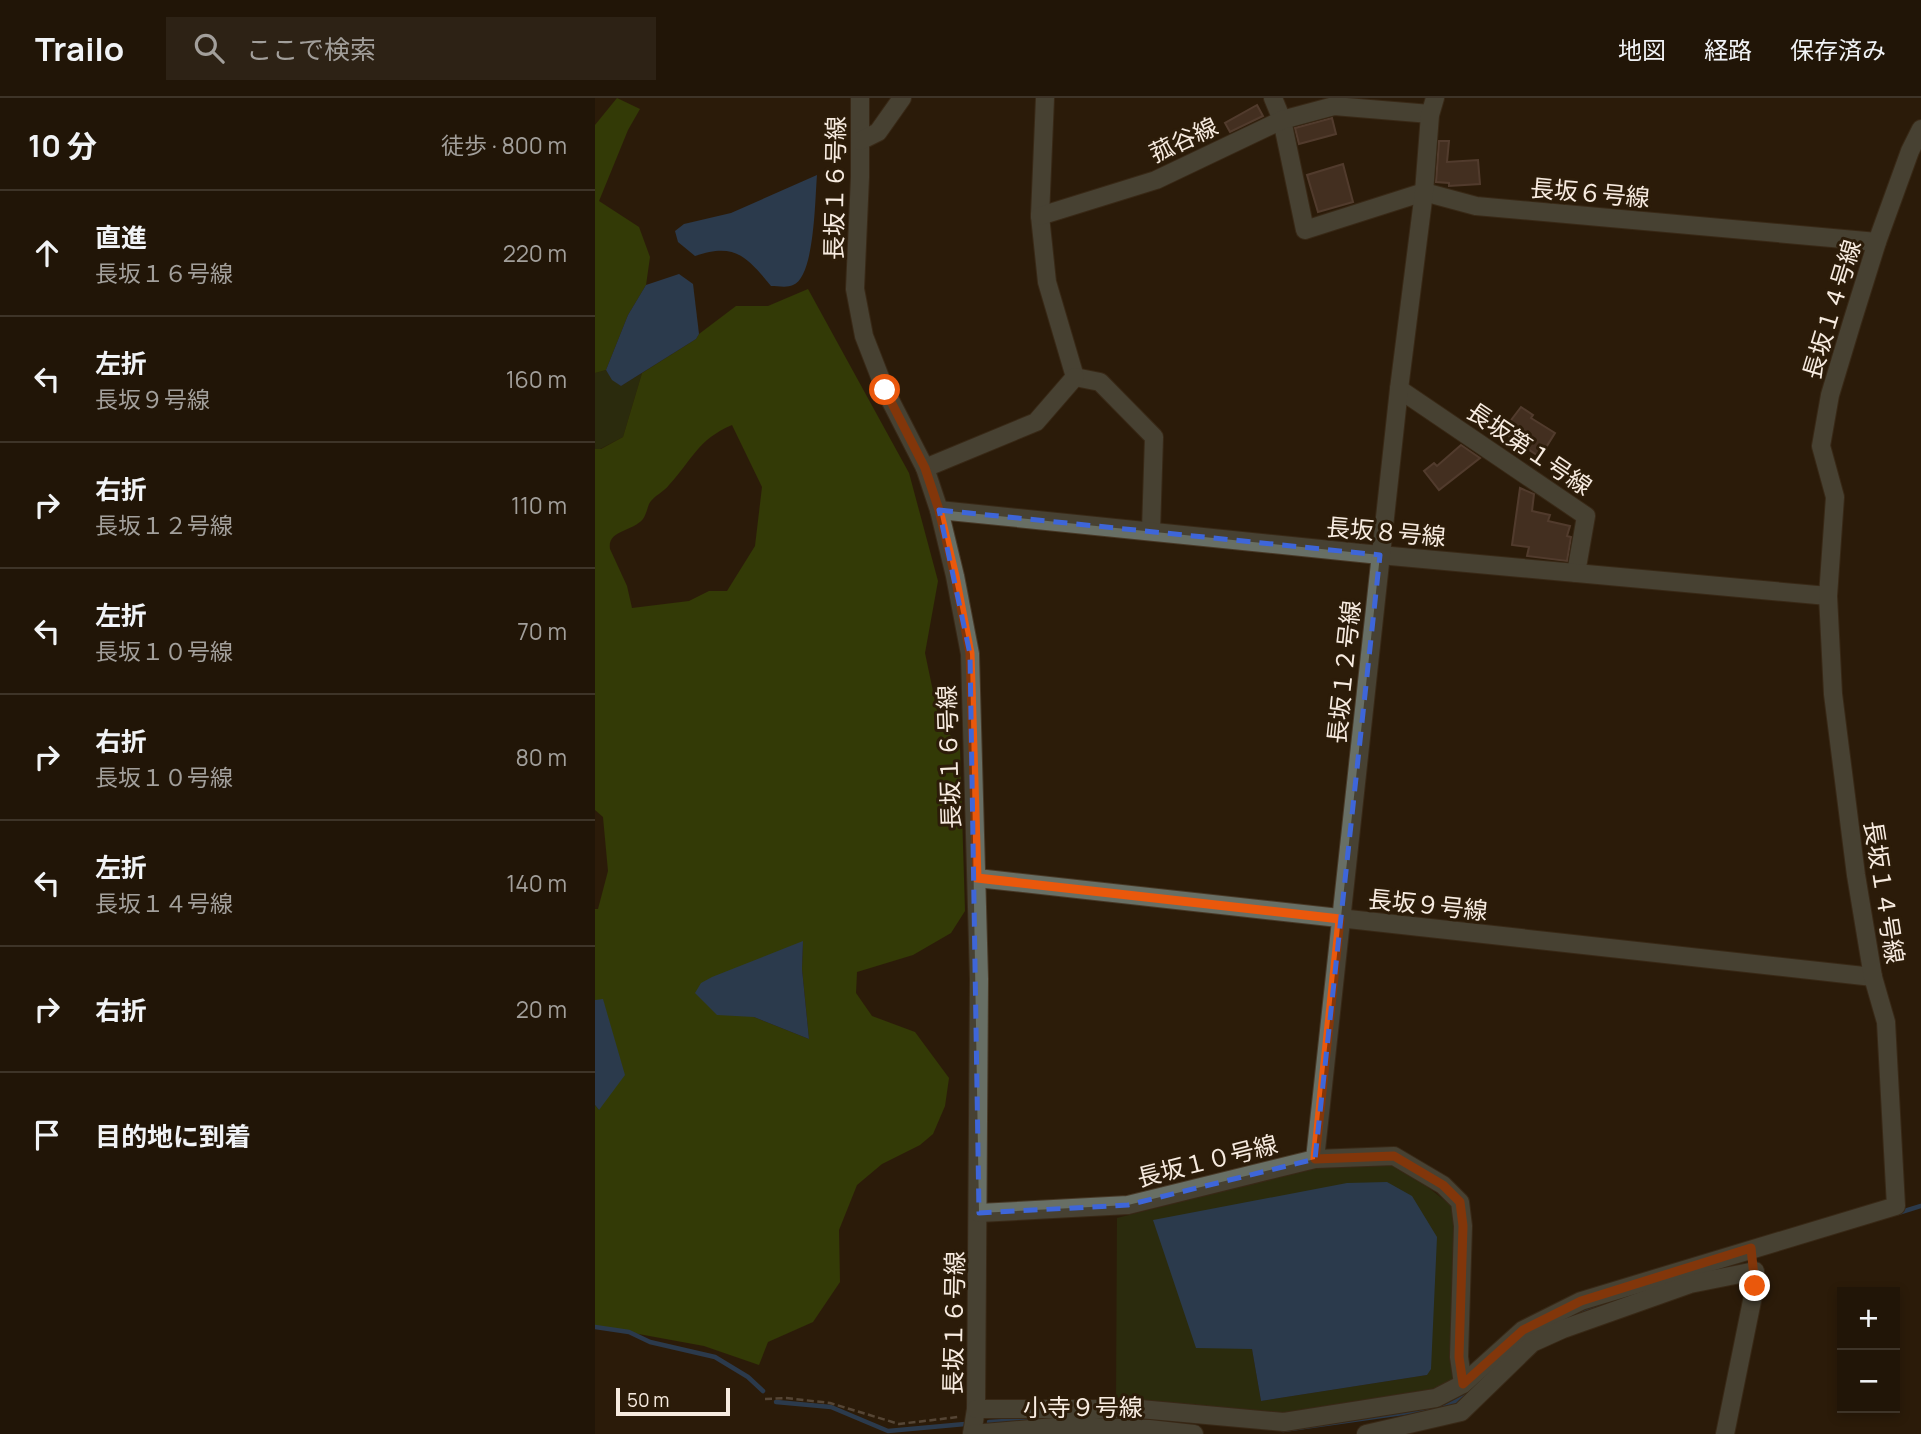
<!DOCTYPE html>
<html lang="ja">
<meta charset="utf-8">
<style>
:root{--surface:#211507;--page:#2d2215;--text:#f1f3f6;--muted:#a29f9b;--line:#3e3428}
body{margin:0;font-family:Manrope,"Noto Sans JP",sans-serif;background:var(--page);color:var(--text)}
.controls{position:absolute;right:21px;bottom:21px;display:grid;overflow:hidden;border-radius:0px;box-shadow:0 4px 10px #0003}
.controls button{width:63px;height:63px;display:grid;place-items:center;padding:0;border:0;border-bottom:2px solid var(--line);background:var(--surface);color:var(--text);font:35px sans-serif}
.scale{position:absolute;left:21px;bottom:18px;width:114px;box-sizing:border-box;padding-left:7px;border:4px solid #f7ebe0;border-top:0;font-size:19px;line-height:24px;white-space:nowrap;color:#f7ebe0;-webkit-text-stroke:5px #2c1c09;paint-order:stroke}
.stop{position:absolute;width:21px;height:21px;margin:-16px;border:5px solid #ea580c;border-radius:50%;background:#fff}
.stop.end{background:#ea580c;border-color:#fff;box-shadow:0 2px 7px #0008}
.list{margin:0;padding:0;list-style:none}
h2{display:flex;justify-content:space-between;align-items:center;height:91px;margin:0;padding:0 28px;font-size:30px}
h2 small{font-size:23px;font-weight:400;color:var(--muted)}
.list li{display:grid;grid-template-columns:46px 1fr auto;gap:21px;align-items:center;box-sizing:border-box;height:126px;padding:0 28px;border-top:2px solid var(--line)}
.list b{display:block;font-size:26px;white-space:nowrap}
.list p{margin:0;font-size:23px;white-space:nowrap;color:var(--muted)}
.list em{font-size:23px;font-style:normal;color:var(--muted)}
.icon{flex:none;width:38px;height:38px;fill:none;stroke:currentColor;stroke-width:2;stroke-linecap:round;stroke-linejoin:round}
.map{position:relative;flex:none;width:1326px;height:1336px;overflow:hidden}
header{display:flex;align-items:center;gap:42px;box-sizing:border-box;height:98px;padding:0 35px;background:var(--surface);border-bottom:2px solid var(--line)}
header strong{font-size:33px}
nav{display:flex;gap:38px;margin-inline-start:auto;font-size:24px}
.search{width:490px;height:63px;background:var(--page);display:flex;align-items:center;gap:18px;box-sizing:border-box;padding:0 24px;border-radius:0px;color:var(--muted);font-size:26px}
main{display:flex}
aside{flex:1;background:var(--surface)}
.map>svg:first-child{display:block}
.green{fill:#2a3e12;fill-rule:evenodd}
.forest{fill:#3c5f03;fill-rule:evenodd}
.water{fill:#2a5f9e}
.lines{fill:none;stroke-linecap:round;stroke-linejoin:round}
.stream{stroke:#2a5f9e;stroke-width:4.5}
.building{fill:#61473d;stroke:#7f6359;stroke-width:2}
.minor-casing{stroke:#483927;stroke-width:20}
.path{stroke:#87796a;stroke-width:2.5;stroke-dasharray:7 3.5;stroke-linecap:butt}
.minor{stroke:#686f65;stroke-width:18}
.route{stroke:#ea580c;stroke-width:9}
.marked{fill:none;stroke:#3e66d9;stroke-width:5;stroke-dasharray:14 9;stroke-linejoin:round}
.labels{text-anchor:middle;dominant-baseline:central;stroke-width:6;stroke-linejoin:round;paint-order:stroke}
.street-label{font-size:24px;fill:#f7ebe0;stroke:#2c1c09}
</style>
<header>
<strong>Trailo</strong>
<div class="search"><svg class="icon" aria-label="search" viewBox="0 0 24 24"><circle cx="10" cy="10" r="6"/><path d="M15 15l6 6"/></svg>ここで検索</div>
<nav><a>地図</a><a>経路</a><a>保存済み</a></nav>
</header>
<main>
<aside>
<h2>10 分<small>徒歩 · 800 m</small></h2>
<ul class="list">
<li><svg class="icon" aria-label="ahead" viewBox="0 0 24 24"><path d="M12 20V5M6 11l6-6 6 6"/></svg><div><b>直進</b><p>長坂１６号線</p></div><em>220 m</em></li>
<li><svg class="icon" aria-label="left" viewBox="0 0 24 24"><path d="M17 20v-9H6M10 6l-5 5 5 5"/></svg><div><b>左折</b><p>長坂９号線</p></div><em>160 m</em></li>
<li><svg class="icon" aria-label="right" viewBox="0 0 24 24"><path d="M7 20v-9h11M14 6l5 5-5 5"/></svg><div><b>右折</b><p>長坂１２号線</p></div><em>110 m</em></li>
<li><svg class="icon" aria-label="left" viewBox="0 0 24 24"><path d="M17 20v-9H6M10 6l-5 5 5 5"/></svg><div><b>左折</b><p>長坂１０号線</p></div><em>70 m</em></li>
<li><svg class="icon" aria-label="right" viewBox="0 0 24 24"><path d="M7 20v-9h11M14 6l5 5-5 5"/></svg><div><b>右折</b><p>長坂１０号線</p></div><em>80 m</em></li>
<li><svg class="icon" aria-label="left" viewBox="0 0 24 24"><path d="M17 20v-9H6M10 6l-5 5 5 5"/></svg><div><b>左折</b><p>長坂１４号線</p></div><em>140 m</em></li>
<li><svg class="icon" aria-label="right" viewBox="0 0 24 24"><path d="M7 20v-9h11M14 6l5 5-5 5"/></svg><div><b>右折</b></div><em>20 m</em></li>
<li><svg class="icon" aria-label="arrive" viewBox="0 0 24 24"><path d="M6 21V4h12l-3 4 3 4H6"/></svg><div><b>目的地に到着</b></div></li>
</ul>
</aside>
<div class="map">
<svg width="1326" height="1336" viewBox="0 0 1326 1336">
<rect width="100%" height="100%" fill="#2c1c09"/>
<g class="green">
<polygon points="11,272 18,282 26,288 47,275 28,339 5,351 0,351 0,275"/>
<path d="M 782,1064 L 809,1070 L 859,1110 L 858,1258 L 863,1285 L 840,1296 L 678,1316 L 521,1305 L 522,1120 L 714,1071 ZM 657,1251 L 832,1277 L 666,1303 Z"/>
</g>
<g class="forest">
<polygon points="22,0 45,11 33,32 4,103 44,129 55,159 51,187 33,217 11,272 0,275 0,27"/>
<path d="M 213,191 L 314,375 L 343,483 L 330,555 L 344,622 L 365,650 L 370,813 L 356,835 L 318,857 L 262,874 L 261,895 L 277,918 L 320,934 L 354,980 L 350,1008 L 338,1036 L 325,1047 L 287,1066 L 262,1087 L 244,1132 L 245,1184 L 218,1224 L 173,1244 L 164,1267 L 109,1248 L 0,1228 L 0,1007 L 4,1012 L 8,902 L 0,902 L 0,811 L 3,811 L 13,773 L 8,719 L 0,712 L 0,351 L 6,351 L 28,339 L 47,275 L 101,241 L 104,236 L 141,208 L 173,208 ZM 137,327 L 167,389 L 160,448 L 132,493 L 114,493 L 94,503 L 37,510 L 32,488 L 15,451 C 12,432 37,434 48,421 C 51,417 52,411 54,406 C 58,398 69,394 74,387 C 98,361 102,342 137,327 ZM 208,843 L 207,871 L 214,941 L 159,919 Z"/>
</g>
<g class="water">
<path d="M 222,77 C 220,99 220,179 198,187 C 192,190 183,188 176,188 C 152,159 140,144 100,158 L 83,144 L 80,133 L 89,126 L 136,115 Z"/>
<polygon points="84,176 98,186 104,236 101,241 26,288 17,282 11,272 33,217 51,187"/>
<polygon points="208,843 207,871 214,941 159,919 122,917 100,895 106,885 117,879"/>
<polygon points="8,901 30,977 4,1012 0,1007 0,902"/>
<polygon points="792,1084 817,1098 842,1139 836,1271 832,1277 666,1303 657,1251 601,1250 558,1122 752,1085"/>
</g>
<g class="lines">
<g class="stream">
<polyline points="1303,1115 1326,1108"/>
<polyline points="970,1220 1007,1205"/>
<polyline points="0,1229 34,1234 55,1244 120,1259 153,1279 168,1293"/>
<polyline points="181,1304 236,1309 293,1333 370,1326"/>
<polyline points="538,1319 557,1321"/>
<polyline points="394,1324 463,1320"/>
<polyline points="688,1332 850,1309 871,1298"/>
</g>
</g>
<g class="building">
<polygon points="662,7 668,18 635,34 630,25"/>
<polygon points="737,20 741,36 704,46 700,30"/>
<polygon points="844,43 854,43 852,64 883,62 885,86 854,88 854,85 841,84"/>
<polygon points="748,66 758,104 723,114 712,77"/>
<polygon points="926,309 938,317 936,320 960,335 945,359 907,334"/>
<polygon points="866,347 885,360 844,392 829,373 839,365 842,368"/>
<polygon points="925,390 939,396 937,413 955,417 953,423 975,428 972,438 976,439 972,463 932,458 934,449 917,447"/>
</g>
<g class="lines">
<g class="minor-casing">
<g id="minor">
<polyline points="265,0 265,79 260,191 269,238 290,292 330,370 344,412 360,478 375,556 384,881 381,1311 377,1336"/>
<polyline points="450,0 445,118 452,184 480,279"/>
<polyline points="678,0 687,22 710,132 829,94 881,108 1282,144"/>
<polyline points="265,43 283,34 307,0"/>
<polyline points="445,118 561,82 687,22 739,8 835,16"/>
<polyline points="480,279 505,284 559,339 556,433"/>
<polyline points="804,291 991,418 981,475"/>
<polyline points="330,370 441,324 480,279"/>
<polyline points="344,412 785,457 1233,498"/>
<polyline points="382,780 1278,879"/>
<polyline points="720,1061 804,291 829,94 835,17 840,0"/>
<polyline points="384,1115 533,1107 720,1061 799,1058 848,1087 865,1104 868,1128 864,1259 868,1286"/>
<polyline points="381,1311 545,1311 689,1324 841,1300 868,1286 928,1232 986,1203 1301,1108 1291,924 1278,879 1261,777 1238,596 1233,498 1240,399 1226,348 1235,297 1257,224 1282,144 1315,53 1326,31"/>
<polyline points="377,1336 472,1328 554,1331 599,1336"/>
<polyline points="771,1336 866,1314 937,1245 968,1231 1095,1186 1160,1173 1160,1188 1130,1336"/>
</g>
</g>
<polyline class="path" points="170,1301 191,1300 235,1305 304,1326 363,1319"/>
<use href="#minor" class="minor"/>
</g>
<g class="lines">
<polyline class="route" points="290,292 330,370 344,412 360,478 375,555 382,780 745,821 720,1061 799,1058 848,1087 865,1104 868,1128 864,1259 868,1286 928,1232 986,1203 1156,1150 1160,1188"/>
</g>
<path d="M0 0H1326V1336H0ZM 344,412 L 785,457 L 720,1061 L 533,1107 L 384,1115 L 375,556 Z" fill="#2c1c09" fill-opacity=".55" fill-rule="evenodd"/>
<path class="marked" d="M 344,412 L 785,457 L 720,1061 L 533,1107 L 384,1115 L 375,556 Z"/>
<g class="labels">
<g class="street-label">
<text transform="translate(588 41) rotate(-25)">菰谷線</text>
<text transform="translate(239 90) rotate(-89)">長坂１６号線</text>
<text transform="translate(995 94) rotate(5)">長坂６号線</text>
<text transform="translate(1236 211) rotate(-73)">長坂１４号線</text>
<text transform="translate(935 350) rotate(34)">長坂第１号線</text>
<text transform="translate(791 433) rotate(5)">長坂８号線</text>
<text transform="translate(748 574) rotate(-84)">長坂１２号線</text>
<text transform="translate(353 659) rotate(-92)">長坂１６号線</text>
<text transform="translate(1290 794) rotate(81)">長坂１４号線</text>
<text transform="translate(833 806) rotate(6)">長坂９号線</text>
<text transform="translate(612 1062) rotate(-14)">長坂１０号線</text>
<text transform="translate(358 1225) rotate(-89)">長坂１６号線</text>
<text x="488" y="1308">小寺９号線</text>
</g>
</g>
</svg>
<div class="controls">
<button>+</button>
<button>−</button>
</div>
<div class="scale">50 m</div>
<div class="stop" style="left:290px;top:292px"></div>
<div class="stop end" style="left:1160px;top:1188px"></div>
</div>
</main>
